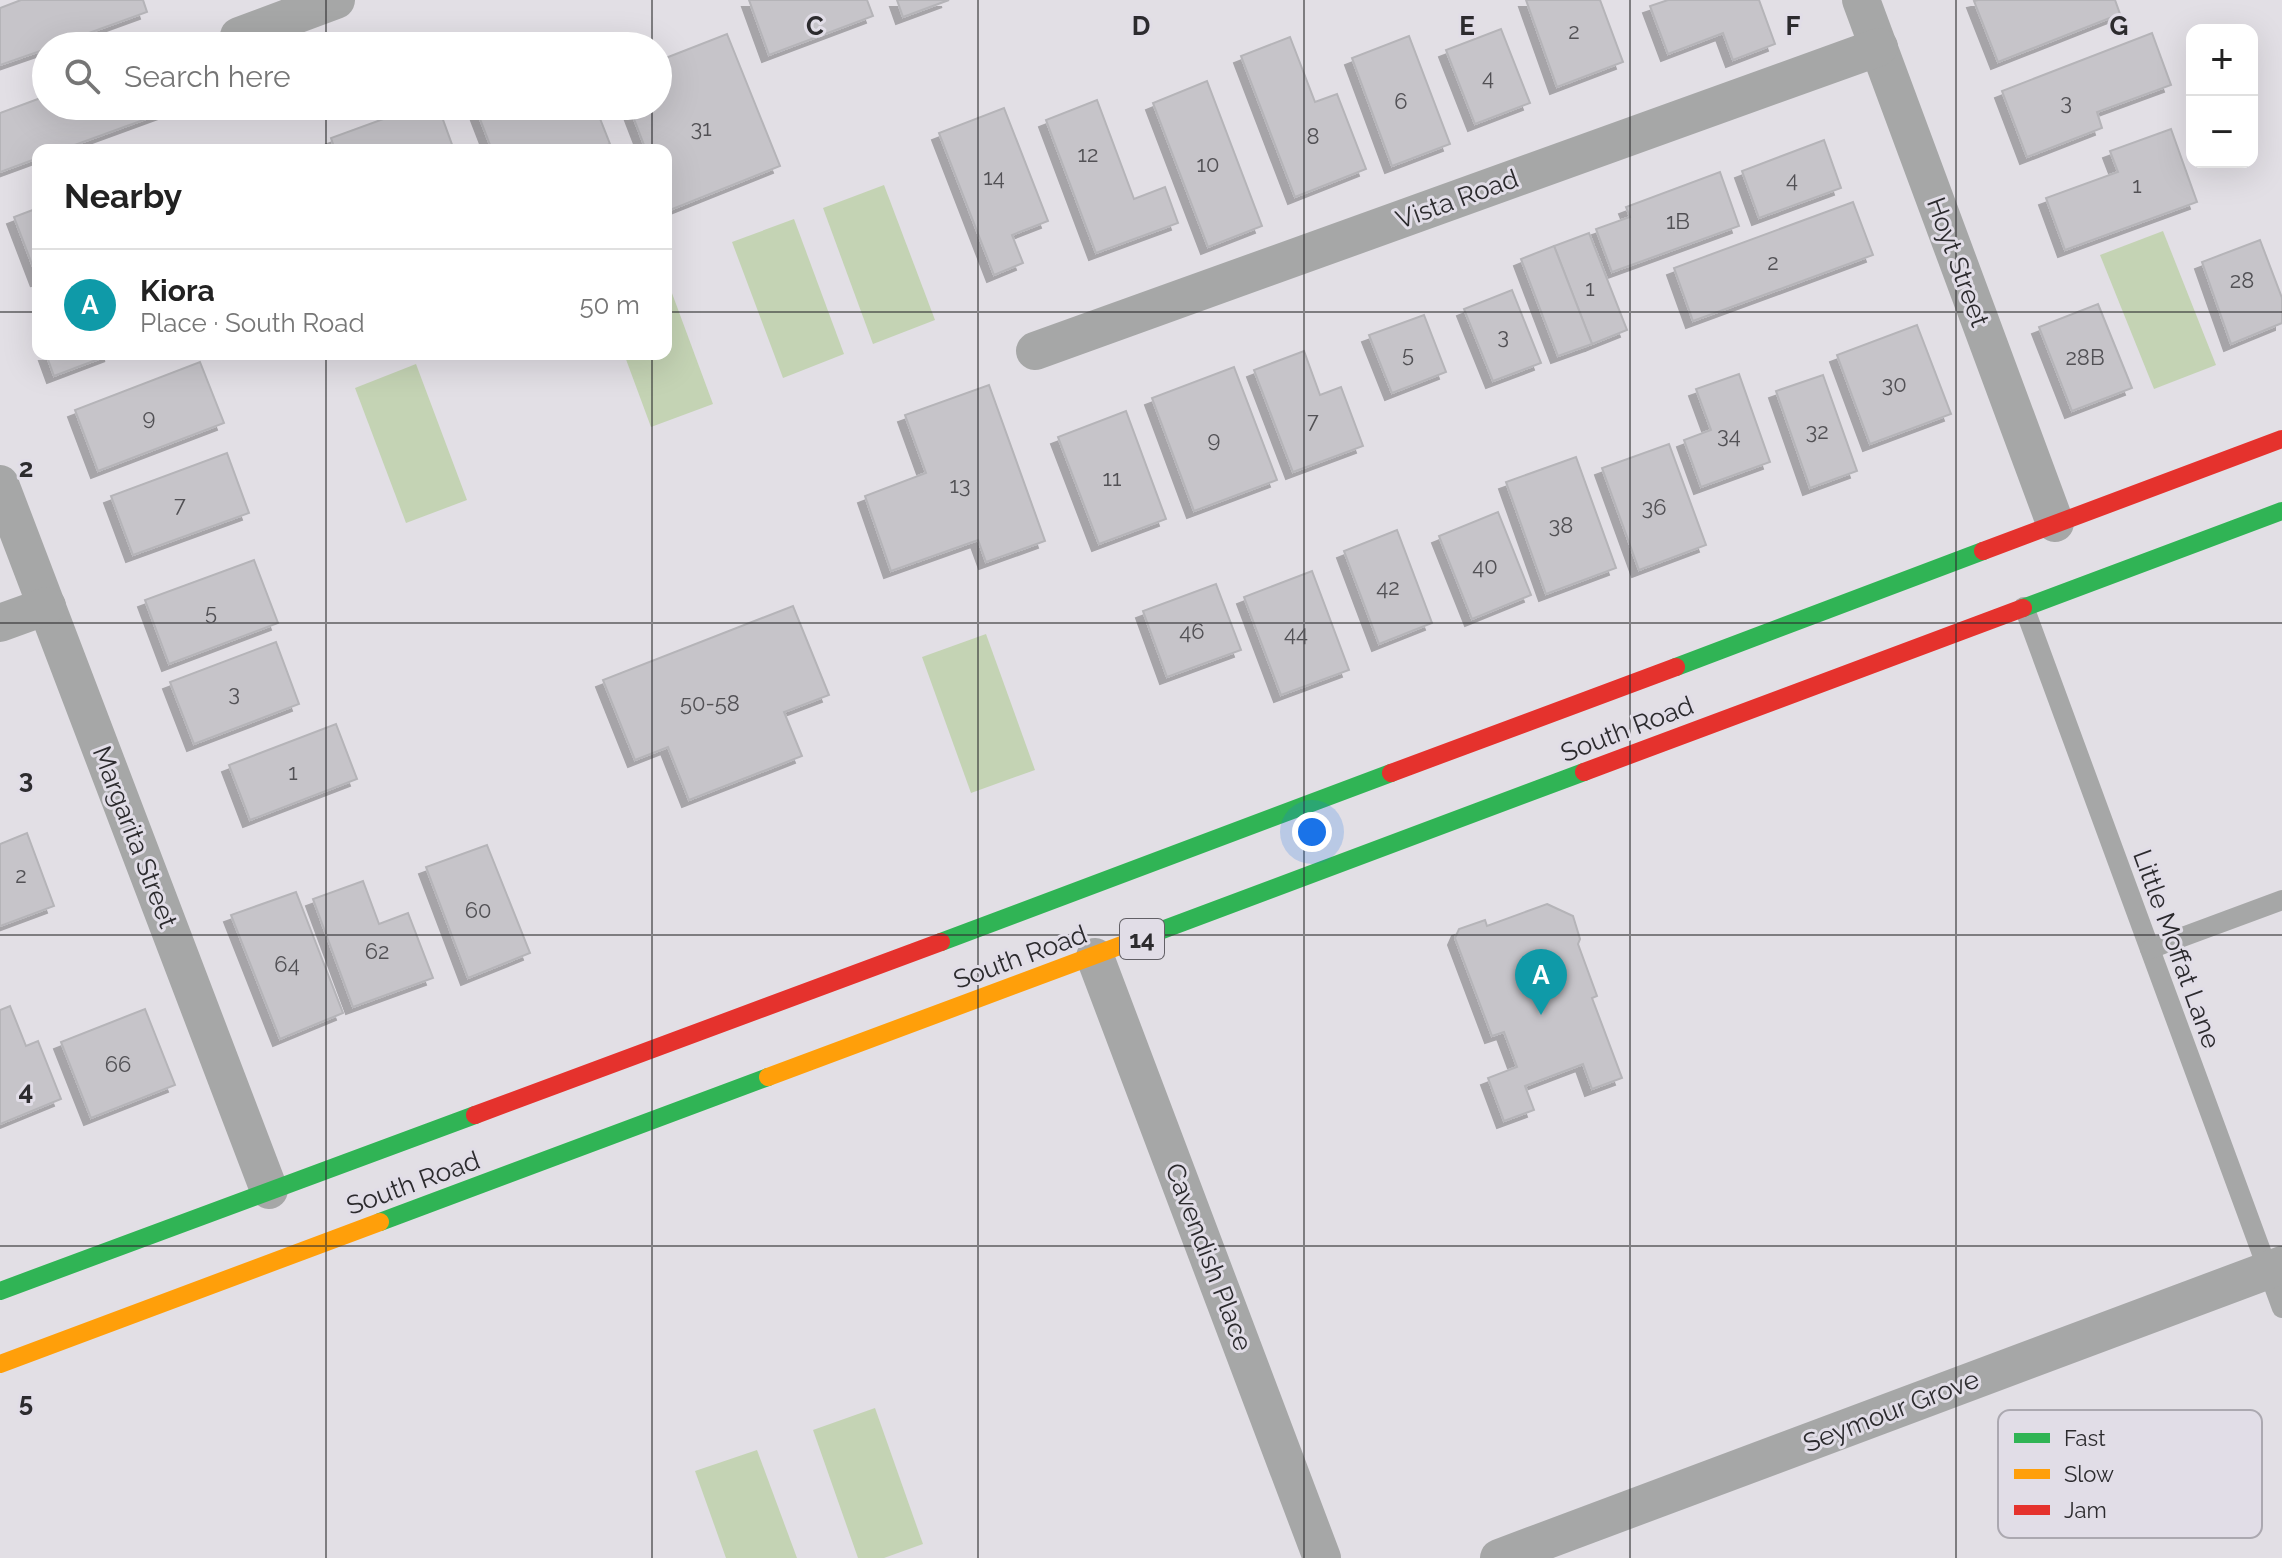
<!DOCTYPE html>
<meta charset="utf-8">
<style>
:root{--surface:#fff;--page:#f6f6f6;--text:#222;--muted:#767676;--line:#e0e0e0;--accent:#0f766e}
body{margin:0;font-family:Raleway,sans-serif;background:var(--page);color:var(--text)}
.controls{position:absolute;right:24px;top:24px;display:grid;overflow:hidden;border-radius:16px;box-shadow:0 8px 32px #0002}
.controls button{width:72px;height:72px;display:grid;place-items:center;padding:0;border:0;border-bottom:2px solid var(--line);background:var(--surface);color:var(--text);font:40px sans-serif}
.you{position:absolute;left:1312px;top:832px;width:28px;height:28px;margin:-20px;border:6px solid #fff;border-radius:50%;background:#1a73e8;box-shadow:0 0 0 12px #1a73e833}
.badge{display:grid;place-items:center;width:52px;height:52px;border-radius:50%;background:var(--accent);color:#fff;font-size:26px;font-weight:700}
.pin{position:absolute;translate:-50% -66px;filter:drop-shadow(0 2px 4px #0008)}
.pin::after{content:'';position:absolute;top:42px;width:28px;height:24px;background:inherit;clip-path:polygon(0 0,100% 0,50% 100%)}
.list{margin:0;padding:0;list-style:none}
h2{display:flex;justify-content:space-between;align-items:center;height:104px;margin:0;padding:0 32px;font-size:34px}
h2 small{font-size:26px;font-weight:400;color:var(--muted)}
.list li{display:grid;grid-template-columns:52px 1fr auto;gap:24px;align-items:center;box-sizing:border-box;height:112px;padding:0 32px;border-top:2px solid var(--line)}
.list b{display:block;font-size:30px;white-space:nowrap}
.list p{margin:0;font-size:26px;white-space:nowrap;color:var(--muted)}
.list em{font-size:26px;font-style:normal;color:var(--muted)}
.icon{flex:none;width:44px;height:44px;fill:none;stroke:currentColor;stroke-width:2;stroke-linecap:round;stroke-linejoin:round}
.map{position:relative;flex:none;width:2282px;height:1558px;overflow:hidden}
.search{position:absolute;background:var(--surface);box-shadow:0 8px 32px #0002;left:32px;top:32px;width:640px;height:88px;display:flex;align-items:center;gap:20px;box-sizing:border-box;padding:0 28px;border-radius:44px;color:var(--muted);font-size:30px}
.panel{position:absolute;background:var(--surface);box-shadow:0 8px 32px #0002;left:32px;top:144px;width:640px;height:216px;border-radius:16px}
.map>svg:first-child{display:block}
.green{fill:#c4d3b4}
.building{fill:#c6c4c9;stroke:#b5b4b8;stroke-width:2;filter:url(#shadow)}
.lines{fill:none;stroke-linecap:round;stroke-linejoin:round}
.lane{stroke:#a6a7a7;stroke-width:20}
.street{stroke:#a6a7a7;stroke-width:38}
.fast{stroke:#30b455;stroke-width:18}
.slow{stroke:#ff9f0a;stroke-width:18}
.jam{stroke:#e5322d;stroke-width:18}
.grid{fill:none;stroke:#2c2b2e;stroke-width:2;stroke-opacity:0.55}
.labels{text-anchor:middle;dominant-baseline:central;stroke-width:6;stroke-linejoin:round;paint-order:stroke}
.number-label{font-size:22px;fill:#525155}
.shield{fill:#e1dde7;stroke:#626066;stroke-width:2}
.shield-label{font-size:24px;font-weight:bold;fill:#2c2b2e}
.street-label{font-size:26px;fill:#2c2b2e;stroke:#e1dde7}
.key{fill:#e1dde7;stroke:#aba8b0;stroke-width:2}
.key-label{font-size:22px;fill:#2c2b2e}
.grid-label{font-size:26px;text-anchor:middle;font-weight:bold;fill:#2c2b2e;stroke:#e1dde7;stroke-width:6;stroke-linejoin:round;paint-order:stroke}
</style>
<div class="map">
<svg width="2282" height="1558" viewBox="0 0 2282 1558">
<defs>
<filter id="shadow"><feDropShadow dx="-7" dy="7" stdDeviation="0" flood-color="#0004"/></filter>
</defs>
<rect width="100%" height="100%" fill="#e2dfe5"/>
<g class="green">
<polygon points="884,185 935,320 873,344 823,208"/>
<polygon points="794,219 844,354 783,378 732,242"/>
<polygon points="2163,231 2216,365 2154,389 2100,255"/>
<polygon points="666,277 713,404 651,427 624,354 666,354"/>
<polygon points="416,364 467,500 406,523 355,388"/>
<polygon points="986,634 1035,770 971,793 922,657"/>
<polygon points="875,1408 923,1544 884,1558 858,1558 813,1430"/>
<polygon points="757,1450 797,1558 726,1558 695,1471"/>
</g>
<g class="building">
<polygon points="21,0 143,0 147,12 53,46 46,46 46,49 0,65 0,8"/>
<polygon points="749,0 867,0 873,16 769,55"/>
<polygon points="897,0 949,0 903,17"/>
<polygon points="1526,0 1600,0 1623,62 1557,87"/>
<polygon points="1668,0 1759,0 1775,44 1733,60 1723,33 1668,54 1650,6"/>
<polygon points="1978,0 2115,0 2120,14 1998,62 1974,1"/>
<polygon points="1501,29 1530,103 1475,124 1446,50"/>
<polygon points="2152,33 2171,85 2097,112 2102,128 2027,157 2002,91"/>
<polygon points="727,34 780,166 670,210 666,200 666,150 646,150 629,106 658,106 658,61"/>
<polygon points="1409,36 1450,144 1392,166 1352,58"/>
<polygon points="1290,37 1315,102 1337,94 1366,169 1295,197 1241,56"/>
<polygon points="1207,81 1262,226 1208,247 1153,103"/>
<polygon points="46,96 46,106 166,106 168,111 61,150 38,150 38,158 0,172 0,113"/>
<polygon points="1097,100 1134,199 1165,187 1178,223 1096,253 1046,120"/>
<polygon points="419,106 438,106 454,150 335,150 331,138"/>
<polygon points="475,106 595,106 610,144 596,150 492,150"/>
<polygon points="1004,108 1048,221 1012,235 1023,263 994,275 939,133"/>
<polygon points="2171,129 2197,202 2065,250 2046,198 2118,172 2110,151"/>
<polygon points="1824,140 1841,188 1759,218 1742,171"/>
<polygon points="1720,172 1739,226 1612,272 1596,229 1630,217 1626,207"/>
<polygon points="1853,202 1873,255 1693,321 1674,268"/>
<polygon points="38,208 38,280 14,217"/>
<polygon points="1589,233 1627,330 1592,344 1554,246"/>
<polygon points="2260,240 2282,298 2282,323 2231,344 2202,262"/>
<polygon points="1554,246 1592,344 1558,356 1521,259"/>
<polygon points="1512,290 1541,363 1493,381 1464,309"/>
<polygon points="2098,304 2132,388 2072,411 2039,327"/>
<polygon points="1424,315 1446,372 1392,393 1369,335"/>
<polygon points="1917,325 1951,414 1870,444 1837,355"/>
<polygon points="1304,351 1320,395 1341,387 1363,446 1293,472 1254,370"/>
<polygon points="46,354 112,354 54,376"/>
<polygon points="200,362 224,423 98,471 75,410"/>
<polygon points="1234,367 1277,480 1194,511 1152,398"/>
<polygon points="1739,374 1770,462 1701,487 1684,440 1711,430 1696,389"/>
<polygon points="1823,375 1857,471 1810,488 1776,391"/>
<polygon points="989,385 1045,541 986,562 978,540 891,571 865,496 926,473 905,415"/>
<polygon points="1126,411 1166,519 1099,544 1058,437"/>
<polygon points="1669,444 1706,545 1639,570 1602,468"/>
<polygon points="227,453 249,513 133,555 111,496"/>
<polygon points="1576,457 1616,568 1546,594 1506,482"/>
<polygon points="1498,512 1531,595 1472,619 1439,536"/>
<polygon points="1397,530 1432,623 1379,644 1344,551"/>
<polygon points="254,560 278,623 169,664 145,600"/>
<polygon points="1312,571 1349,670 1281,695 1244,597"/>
<polygon points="1216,584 1241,650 1167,677 1143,611"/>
<polygon points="793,606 829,695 784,712 802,756 689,800 668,747 635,760 603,680"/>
<polygon points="276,642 299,704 194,744 170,682"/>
<polygon points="336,724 357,779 250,820 229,765"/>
<polygon points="27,833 54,906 0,926 0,844"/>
<polygon points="487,845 530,953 468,978 426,867"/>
<polygon points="363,881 379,924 408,913 433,978 353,1007 313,899"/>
<polygon points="296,892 343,1013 280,1039 231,915"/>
<polygon points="1547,904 1573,916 1580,939 1578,944 1597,996 1592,998 1622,1078 1592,1089 1583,1064 1525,1086 1534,1110 1504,1121 1488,1078 1517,1067 1504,1032 1492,1036 1455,938 1459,929 1485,920 1487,926"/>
<polygon points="10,1006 26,1046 38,1041 61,1099 0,1124 0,1010"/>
<polygon points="145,1009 175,1085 91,1118 61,1042"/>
</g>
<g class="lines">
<g class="lane">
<polyline points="2024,607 2282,1308"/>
<polyline points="2150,949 2282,900"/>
</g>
<g class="street">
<polyline points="1861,0 2055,523"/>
<polyline points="239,36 336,0"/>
<polyline points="1035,351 1879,47"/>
<polyline points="0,484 269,1190"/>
<polyline points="0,623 47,606"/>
<polyline points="1095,957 1322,1558"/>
<polyline points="1499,1558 2282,1265"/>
</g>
<g class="fast">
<polyline points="2023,608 2282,511"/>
<polyline points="1676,667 1983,551"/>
<polyline points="1138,939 1584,772"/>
<polyline points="941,942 1391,773"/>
<polyline points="380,1222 768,1077"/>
<polyline points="0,1291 475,1115"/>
</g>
<g class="slow">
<polyline points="768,1077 1138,939"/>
<polyline points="0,1364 380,1222"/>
</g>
<g class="jam">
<polyline points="1983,551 2282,439"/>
<polyline points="1584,772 2023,608"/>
<polyline points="1391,773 1676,667"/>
<polyline points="475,1115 941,942"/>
</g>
</g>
<path class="grid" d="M 326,0 L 326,46M 652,0 L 652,46M 978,0 L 978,1558M 1304,0 L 1304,1558M 1630,0 L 1630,1558M 1956,0 L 1956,1558M 326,106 L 326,150M 652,106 L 652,150M 0,312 L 38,312M 666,312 L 2282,312M 326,354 L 326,1558M 652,354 L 652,1558M 0,623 L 2282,623M 0,935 L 2282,935M 0,1246 L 2282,1246"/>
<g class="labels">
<g class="number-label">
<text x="1574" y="31">2</text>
<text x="1488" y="77">4</text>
<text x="1401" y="101">6</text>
<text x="2066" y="102">3</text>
<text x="701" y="128">31</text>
<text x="1313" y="136">8</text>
<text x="1088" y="154">12</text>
<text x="1208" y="164">10</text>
<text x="994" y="177">14</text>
<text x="1792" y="179">4</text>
<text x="2137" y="185">1</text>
<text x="1678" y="221">1B</text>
<text x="1773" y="262">2</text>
<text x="2242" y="280">28</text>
<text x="1590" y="288">1</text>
<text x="1503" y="336">3</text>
<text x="1408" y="354">5</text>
<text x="2085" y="357">28B</text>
<text x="1894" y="384">30</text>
<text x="149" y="417">9</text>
<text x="1313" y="420">7</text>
<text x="1817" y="431">32</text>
<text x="1729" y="435">34</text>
<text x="1214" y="439">9</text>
<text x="1112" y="478">11</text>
<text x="960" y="485">13</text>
<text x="180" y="504">7</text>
<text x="1654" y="507">36</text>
<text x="1561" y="525">38</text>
<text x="1485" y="566">40</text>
<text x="1388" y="587">42</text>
<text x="211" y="612">5</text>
<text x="1192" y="631">46</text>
<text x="1296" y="633">44</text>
<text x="234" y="693">3</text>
<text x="710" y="703">50-58</text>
<text x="293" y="772">1</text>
<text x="21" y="875">2</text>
<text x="478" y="910">60</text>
<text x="377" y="951">62</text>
<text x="287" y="964">64</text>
<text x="118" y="1064">66</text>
</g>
<rect class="shield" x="1120" y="919" width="44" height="40" rx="6"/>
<g class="shield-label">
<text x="1142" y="939">14</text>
</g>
<g class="street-label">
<text transform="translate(1457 199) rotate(-20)">Vista Road</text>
<text transform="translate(1958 262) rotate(70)">Hoyt Street</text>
<text transform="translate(1627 729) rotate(-21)">South Road</text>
<text transform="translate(135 837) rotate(69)">Margarita Street</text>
<text transform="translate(2177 949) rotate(70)">Little Moffat Lane</text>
<text transform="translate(1020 957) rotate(-20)">South Road</text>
<text transform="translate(413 1183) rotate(-20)">South Road</text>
<text transform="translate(1209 1257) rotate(69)">Cavendish Place</text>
<text transform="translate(1891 1411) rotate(-21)">Seymour Grove</text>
</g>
</g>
<rect x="1998" y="1410" width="264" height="128" rx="12" class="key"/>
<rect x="2014" y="1433" width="36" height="10" fill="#30b455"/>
<rect x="2014" y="1469" width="36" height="10" fill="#ff9f0a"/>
<rect x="2014" y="1505" width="36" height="10" fill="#e5322d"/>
<g class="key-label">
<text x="2064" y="1446">Fast</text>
<text x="2064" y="1482">Slow</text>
<text x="2064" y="1518">Jam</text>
</g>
<g class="grid-label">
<text x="815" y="35">C</text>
<text x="1141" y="35">D</text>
<text x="1467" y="35">E</text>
<text x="1793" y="35">F</text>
<text x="2119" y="35">G</text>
<text x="26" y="477">2</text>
<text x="26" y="788">3</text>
<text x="26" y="1100">4</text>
<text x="26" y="1411">5</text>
</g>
</svg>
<div class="controls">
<button>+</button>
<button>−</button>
</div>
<div class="you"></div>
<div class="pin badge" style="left:1541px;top:1015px;background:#0f9aa8">A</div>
<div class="search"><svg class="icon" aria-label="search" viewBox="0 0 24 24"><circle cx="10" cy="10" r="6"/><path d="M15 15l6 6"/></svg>Search here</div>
<section class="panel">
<h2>Nearby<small></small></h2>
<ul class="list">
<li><span class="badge" style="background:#0f9aa8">A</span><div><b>Kiora</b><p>Place · South Road</p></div><em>50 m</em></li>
</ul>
</section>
</div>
